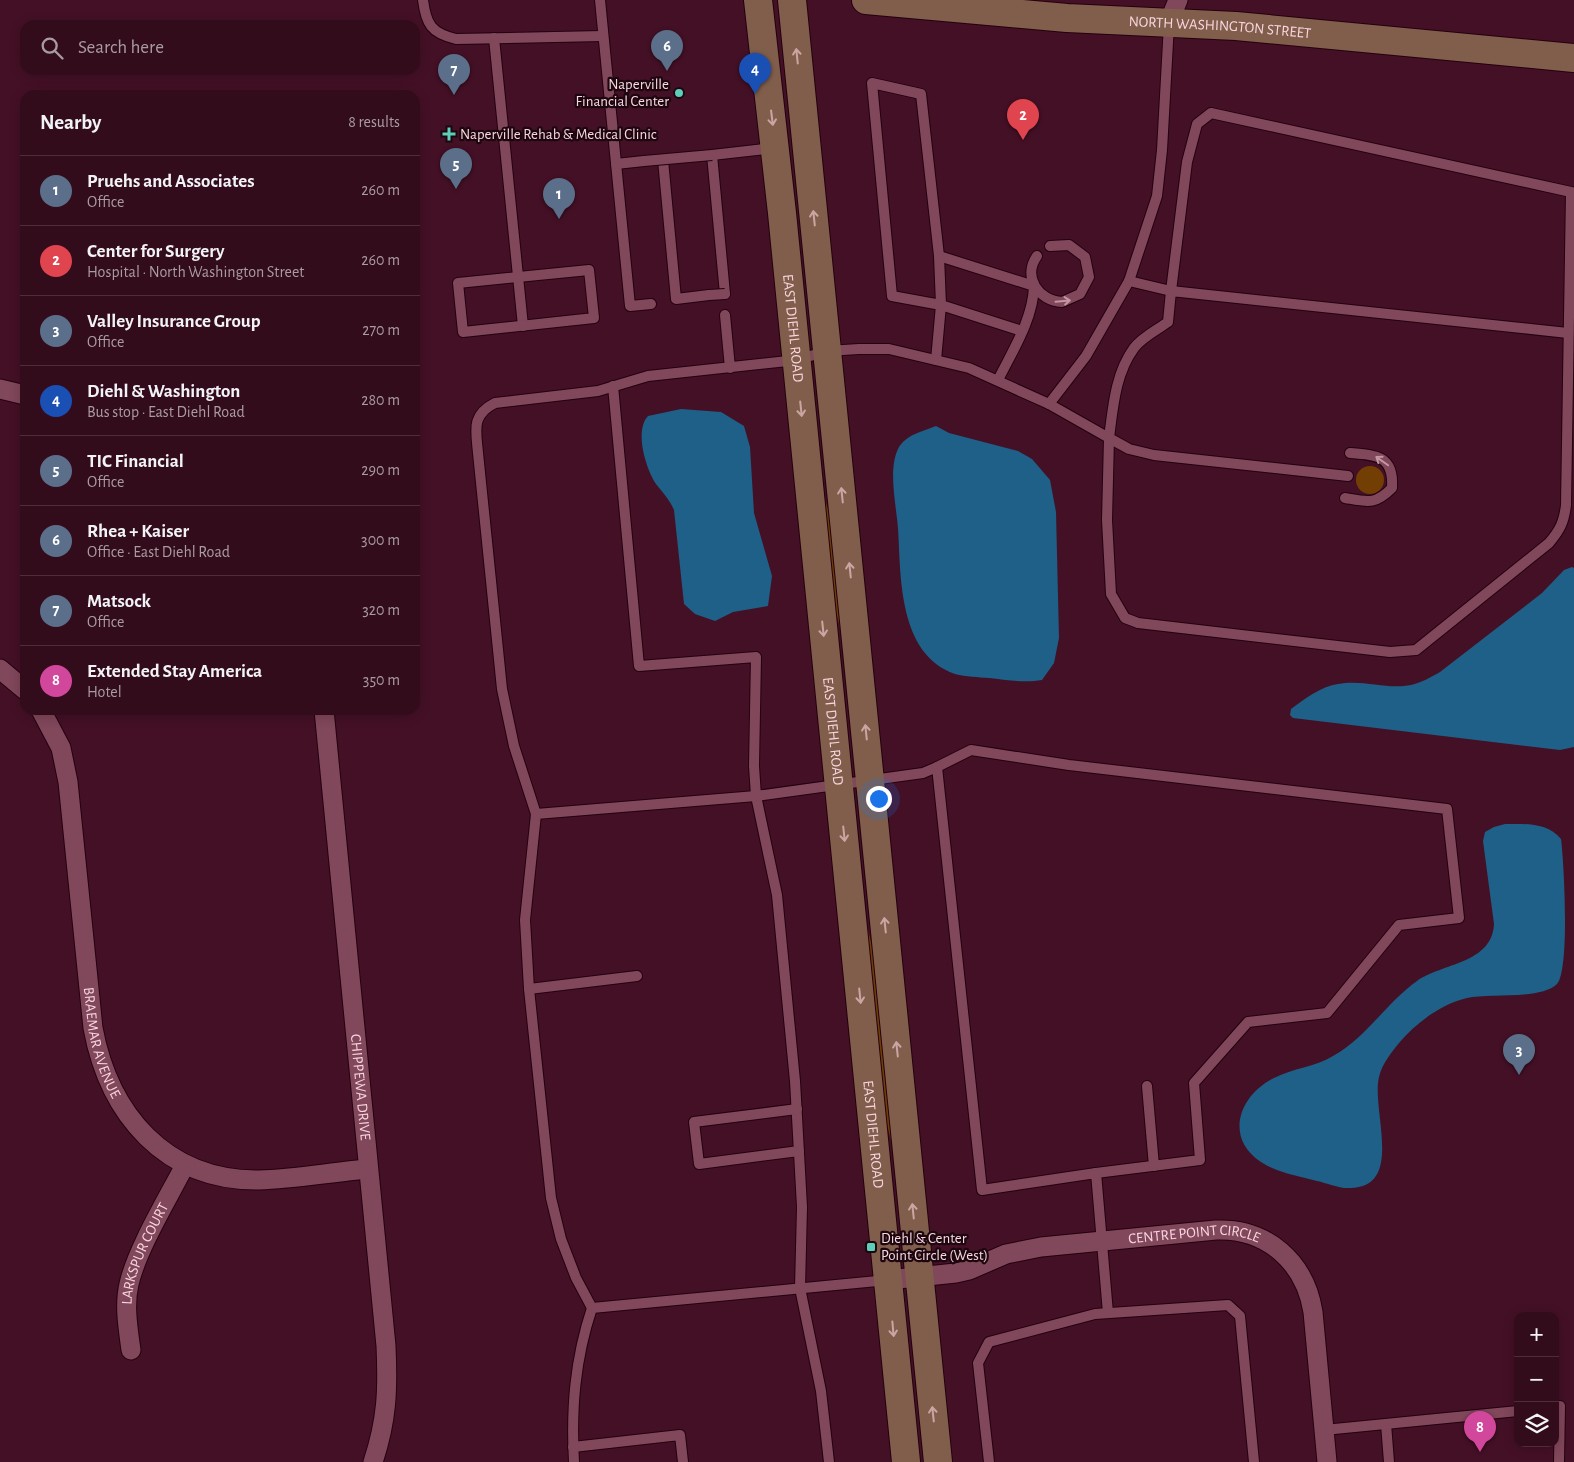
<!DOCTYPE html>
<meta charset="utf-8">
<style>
:root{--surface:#330c1c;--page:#3e1a29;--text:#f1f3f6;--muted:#a99ba3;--line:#4e2c3b;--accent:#5dceb9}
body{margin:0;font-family:"Alegreya Sans",sans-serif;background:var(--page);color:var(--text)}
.controls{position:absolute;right:15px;bottom:15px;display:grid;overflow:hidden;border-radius:10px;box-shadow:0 2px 12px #0003}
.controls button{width:45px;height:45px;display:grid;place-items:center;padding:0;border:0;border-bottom:1px solid var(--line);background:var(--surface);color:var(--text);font:25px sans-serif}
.you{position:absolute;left:878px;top:798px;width:18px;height:18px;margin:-12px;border:4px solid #fff;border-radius:50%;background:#1a73e8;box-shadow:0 0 0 8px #1a73e833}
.badge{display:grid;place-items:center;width:32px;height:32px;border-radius:50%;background:var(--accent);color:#fff;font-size:16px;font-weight:700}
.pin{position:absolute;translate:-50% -41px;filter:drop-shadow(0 1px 2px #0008)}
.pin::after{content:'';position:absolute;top:26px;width:18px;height:15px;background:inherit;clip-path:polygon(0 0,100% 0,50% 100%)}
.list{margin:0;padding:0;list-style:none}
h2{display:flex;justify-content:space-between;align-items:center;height:65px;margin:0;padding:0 20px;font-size:21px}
h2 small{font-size:16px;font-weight:400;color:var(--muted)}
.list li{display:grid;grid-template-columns:32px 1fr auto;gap:15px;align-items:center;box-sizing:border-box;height:70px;padding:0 20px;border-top:1px solid var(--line)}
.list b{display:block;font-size:19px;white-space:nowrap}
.list p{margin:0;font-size:16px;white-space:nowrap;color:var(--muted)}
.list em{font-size:16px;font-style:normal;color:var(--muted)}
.icon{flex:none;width:28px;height:28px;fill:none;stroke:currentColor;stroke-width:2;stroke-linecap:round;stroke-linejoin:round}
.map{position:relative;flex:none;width:1574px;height:1462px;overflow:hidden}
.search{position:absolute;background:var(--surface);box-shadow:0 2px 12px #0003;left:20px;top:20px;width:400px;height:55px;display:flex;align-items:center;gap:12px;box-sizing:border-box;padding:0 18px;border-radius:15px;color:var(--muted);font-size:19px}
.panel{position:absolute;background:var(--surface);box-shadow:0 2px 12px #0003;left:20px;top:90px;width:400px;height:625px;border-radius:15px}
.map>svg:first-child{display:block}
.green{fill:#733e03}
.water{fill:#1e6087}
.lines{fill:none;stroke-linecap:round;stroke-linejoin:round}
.lane-casing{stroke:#24010f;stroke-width:12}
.street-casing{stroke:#24010f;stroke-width:21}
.secondary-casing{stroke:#24010f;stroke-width:30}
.lane{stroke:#81475b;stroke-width:10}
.street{stroke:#81475b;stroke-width:19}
.secondary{stroke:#805e4b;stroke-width:28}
.lane-bridge-casing{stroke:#24010f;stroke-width:12;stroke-linecap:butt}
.lane-bridge{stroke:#81475b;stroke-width:10}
.oneway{stroke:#c9a6a4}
.oneway2{stroke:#c396a4}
.poi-dot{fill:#5dceb9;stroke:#1d070f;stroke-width:2}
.labels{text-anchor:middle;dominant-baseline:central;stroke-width:4.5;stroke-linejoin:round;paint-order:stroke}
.street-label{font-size:15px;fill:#f9d6e0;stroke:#1d070f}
.poi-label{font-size:15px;fill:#f9d6e0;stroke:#1d070f;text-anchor:start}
</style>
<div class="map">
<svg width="1574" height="1462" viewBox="0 0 1574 1462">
<rect width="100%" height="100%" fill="#441025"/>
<g class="green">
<circle cx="1370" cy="480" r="14"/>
<polygon points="824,496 838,542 842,636 828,580"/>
<polygon points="866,923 881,980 893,1148 878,1089"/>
</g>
<g class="water">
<path d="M 681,409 L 721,412 L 744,426 L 750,447 L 754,513 L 772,576 L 768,606 L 733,612 L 715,621 L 695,614 L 684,604 L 674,510 C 669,499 663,493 656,484 C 646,469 634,431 648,416 Z"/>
<path d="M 936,426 L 949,433 L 1018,451 L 1032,459 L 1050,480 L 1056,512 L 1059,638 L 1054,663 L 1042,680 C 1025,683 1006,680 989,678 C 978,677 966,677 955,674 C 898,654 901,577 898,528 C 896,504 888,470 898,449 C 906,434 922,432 936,426 Z"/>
<path d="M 1572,567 L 1574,568 L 1574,747 L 1560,750 L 1293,718 L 1290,715 L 1291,709 C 1304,699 1322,686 1338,684 C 1363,679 1387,690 1411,685 C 1421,683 1431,677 1440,672 L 1542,593 L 1564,570 Z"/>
<path d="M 1505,824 C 1525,824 1547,822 1561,839 C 1564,861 1570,970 1557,984 C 1541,1000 1489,993 1467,998 C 1441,1004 1416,1023 1399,1043 C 1391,1053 1382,1064 1379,1077 C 1371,1110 1405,1187 1350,1188 C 1340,1189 1327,1183 1317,1181 C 1298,1176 1278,1173 1261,1162 C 1224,1138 1239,1095 1274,1078 C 1293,1068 1315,1067 1333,1056 C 1367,1037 1386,1003 1417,981 C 1442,963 1492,964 1494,924 L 1483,841 L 1485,832 L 1494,827 Z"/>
</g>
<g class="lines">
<g class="lane-casing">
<g id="lane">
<path d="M 423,0 C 426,24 431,33 456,39 L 602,36"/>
<polyline points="600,0 630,306 651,304"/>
<polyline points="494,38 523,326"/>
<polyline points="663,160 676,299 709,295"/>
<polyline points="616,164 644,161"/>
<path d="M 939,256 L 1034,286 C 1033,319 1013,350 998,380"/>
<path d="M 1037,256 C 1022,277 1039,301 1062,302 L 1080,294 L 1089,277 L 1085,257 L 1069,245 L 1050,246"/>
<polygon points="589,270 594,318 463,332 458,283"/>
<polyline points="725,294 712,155 774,148"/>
<polyline points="725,315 730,368"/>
<polyline points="936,360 941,305 939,256 921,94 872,83 892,296 941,305 1022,331"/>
<polyline points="613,386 639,666 756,657 754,766 756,796 777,895 795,1081 802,1207 800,1288 821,1391 829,1462"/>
<polyline points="1049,404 1086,356 1129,281 1157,196 1162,150 1169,24"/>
<path d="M 1348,476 L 1154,455 L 1129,449 L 1109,438 C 1113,408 1115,374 1134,348 C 1142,337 1157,330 1168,322 L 1171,291 L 1568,333"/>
<path d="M 1345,498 C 1368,502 1375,505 1392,488 C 1394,456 1377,455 1350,453"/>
<polyline points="937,767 971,750 1069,765 1447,809 1459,918 1399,925 1327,1013 1248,1022 1194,1083 1200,1160 1096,1173"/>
<path d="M 536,814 L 514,746 L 502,689 L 478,453 C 476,430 471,415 495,403 L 598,391 L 648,376 L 797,360 L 827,351 L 859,349 L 889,349 L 969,368 L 1049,404 L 1109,438 L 1107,520 L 1111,594 L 1125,618 L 1138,623 L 1390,652 L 1416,650 L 1549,543 C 1560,530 1564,522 1566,505 L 1571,192 L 1211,113 L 1197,124 L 1187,162 L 1171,291 L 1129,281"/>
<polyline points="529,989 637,976"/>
<polyline points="1147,1086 1154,1166"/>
<polyline points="797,1109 694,1122 699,1164 799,1151"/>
<polyline points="592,1308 576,1278 561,1239 551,1198 529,989 525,920 536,814 756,796 923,773 937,767 982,1190 1096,1173 1108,1313"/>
<polyline points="1555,1407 1560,1406 1559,1462"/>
<polyline points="1386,1424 1389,1462"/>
<polyline points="1324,1430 1518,1411"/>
<polyline points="573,1447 680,1435 683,1462"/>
<path d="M 574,1462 C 571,1408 575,1359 592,1308 L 888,1280"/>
<polyline points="989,1462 978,1363 989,1342 1095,1314 1228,1305 1240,1316 1254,1462"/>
</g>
</g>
<g class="street-casing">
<g id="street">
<polyline points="1169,22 1178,0"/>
<polyline points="0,389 25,395"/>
<polyline points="0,669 25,690"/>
<path id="s1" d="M 41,710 L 61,748 L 68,782 L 93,1028 C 109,1114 165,1181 259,1180 C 295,1179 332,1172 368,1169"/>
<path id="s2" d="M 324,710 L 386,1346 C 388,1390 387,1420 373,1462"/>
<path id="s3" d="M 888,1280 L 956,1273 L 969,1270 L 1006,1254 L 1041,1247 L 1216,1230 C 1267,1228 1305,1262 1313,1312 L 1327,1462"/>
<path id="s4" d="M 131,1350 C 128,1328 124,1305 129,1284 C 137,1249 168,1198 185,1165"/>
</g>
</g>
<g class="secondary-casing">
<g id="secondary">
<path id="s5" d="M 758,0 L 782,213 L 906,1462"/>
<polyline points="792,0 938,1462"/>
<path id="s6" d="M 866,0 L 1067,18 L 1236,26 L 1574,58"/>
</g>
</g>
<use href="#lane" class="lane"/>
<use href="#street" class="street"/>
<use href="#secondary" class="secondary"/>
<g class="lane-bridge-casing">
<g id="lane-bridge">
<polyline points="644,161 712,155"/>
<polyline points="709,295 725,294"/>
</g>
</g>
<use href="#lane-bridge" class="lane-bridge"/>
</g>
<defs><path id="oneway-shaft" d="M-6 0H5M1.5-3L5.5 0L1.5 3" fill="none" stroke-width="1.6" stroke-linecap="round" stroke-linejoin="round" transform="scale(1.25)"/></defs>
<g class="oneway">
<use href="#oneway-shaft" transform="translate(797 56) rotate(-96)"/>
<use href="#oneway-shaft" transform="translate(772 118) rotate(83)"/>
<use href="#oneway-shaft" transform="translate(814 218) rotate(-96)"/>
<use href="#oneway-shaft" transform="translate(801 409) rotate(84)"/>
<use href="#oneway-shaft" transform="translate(842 495) rotate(-96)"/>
<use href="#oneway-shaft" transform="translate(850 570) rotate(-96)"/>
<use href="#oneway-shaft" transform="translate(823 629) rotate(84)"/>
<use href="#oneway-shaft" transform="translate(866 732) rotate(-96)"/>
<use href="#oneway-shaft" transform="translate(844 834) rotate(84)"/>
<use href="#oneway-shaft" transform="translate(885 925) rotate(-96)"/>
<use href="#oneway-shaft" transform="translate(860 996) rotate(84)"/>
<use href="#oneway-shaft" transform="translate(897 1049) rotate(-96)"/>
<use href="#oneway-shaft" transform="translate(913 1211) rotate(-96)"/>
<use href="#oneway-shaft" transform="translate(893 1329) rotate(85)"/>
<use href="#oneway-shaft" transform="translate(933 1414) rotate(-96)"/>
</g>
<g class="oneway2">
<use href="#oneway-shaft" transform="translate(1063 301) rotate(-5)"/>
<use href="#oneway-shaft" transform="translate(1382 461) rotate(-145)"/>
</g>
<g class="poi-dot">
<circle cx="679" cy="93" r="5"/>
<path d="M446.5 126.5h5v5h5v5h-5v5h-5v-5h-5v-5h5z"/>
<rect x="866" y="1242" width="10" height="10" rx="2.5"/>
</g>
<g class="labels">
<g class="street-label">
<text stroke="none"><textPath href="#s6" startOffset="355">NORTH WASHINGTON STREET</textPath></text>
<text stroke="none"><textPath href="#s5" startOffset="330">EAST DIEHL ROAD</textPath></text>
<text stroke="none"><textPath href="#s5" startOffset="735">EAST DIEHL ROAD</textPath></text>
<text stroke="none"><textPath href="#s1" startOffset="341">BRAEMAR AVENUE</textPath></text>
<text stroke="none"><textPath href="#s2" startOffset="379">CHIPPEWA DRIVE</textPath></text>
<text stroke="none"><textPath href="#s5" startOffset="1140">EAST DIEHL ROAD</textPath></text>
<text stroke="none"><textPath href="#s3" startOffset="312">CENTRE POINT CIRCLE</textPath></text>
<text stroke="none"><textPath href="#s4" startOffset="100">LARKSPUR COURT</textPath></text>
</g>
<g class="poi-label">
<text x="669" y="84" text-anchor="end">Naperville<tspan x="669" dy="17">Financial Center</tspan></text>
<text x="460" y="134">Naperville Rehab &amp; Medical Clinic</text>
<text x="881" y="1238">Diehl &amp; Center<tspan x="881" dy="17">Point Circle (West)</tspan></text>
</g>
</g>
</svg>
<div class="controls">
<button>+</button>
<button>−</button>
<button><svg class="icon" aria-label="layers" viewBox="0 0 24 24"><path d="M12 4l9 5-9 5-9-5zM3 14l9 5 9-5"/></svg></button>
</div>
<div class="you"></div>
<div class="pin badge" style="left:559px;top:219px;background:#5c6f8a">1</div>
<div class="pin badge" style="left:1023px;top:140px;background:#e0444e">2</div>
<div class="pin badge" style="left:1519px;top:1075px;background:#5c6f8a">3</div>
<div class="pin badge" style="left:755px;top:94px;background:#1a4fb4">4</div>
<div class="pin badge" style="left:456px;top:189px;background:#5c6f8a">5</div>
<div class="pin badge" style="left:667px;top:71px;background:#5c6f8a">6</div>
<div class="pin badge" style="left:454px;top:95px;background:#5c6f8a">7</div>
<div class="pin badge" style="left:1480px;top:1452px;background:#d1479c">8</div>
<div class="search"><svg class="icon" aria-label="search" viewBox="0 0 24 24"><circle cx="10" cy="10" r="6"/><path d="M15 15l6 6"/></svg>Search here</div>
<section class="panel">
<h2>Nearby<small>8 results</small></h2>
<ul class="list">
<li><span class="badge" style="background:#5c6f8a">1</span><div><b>Pruehs and Associates</b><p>Office</p></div><em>260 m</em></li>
<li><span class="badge" style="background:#e0444e">2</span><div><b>Center for Surgery</b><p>Hospital · North Washington Street</p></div><em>260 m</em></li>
<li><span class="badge" style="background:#5c6f8a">3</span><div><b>Valley Insurance Group</b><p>Office</p></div><em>270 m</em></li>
<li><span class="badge" style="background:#1a4fb4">4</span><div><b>Diehl &amp; Washington</b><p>Bus stop · East Diehl Road</p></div><em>280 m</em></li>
<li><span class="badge" style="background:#5c6f8a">5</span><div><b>TIC Financial</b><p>Office</p></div><em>290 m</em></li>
<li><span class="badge" style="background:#5c6f8a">6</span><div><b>Rhea + Kaiser</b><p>Office · East Diehl Road</p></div><em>300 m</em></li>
<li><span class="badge" style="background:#5c6f8a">7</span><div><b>Matsock</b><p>Office</p></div><em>320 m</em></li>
<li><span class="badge" style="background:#d1479c">8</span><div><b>Extended Stay America</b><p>Hotel</p></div><em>350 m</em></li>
</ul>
</section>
</div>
